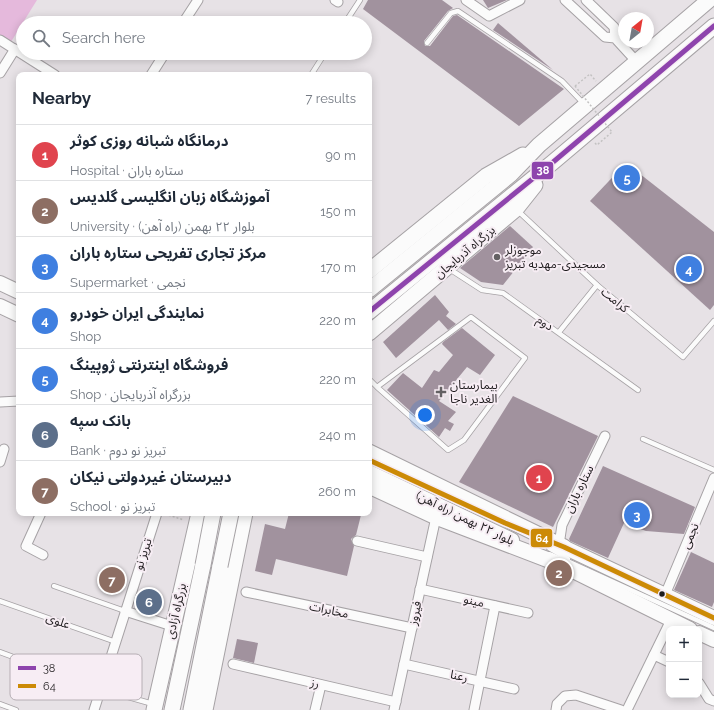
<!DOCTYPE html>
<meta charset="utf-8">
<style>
:root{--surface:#fff;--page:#f6f6f7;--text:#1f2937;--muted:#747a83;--line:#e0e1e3;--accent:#646163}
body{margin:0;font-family:Raleway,"Noto Sans Arabic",sans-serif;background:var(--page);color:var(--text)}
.controls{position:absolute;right:12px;bottom:12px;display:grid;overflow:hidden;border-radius:8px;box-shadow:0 2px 10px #0003}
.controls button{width:36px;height:36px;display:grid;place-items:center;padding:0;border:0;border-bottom:1px solid var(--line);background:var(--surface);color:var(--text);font:20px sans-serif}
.compass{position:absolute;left:618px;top:12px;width:36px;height:36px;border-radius:50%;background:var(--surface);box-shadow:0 2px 10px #0003;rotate:31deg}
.you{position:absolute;left:425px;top:415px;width:14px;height:14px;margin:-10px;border:3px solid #fff;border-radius:50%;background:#1a73e8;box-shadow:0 0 0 6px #1a73e833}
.badge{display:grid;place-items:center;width:26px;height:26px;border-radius:50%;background:var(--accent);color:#fff;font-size:13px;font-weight:700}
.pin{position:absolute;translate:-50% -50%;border:2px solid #fff;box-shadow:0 1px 4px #0006}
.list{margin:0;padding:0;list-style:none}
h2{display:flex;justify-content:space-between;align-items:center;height:52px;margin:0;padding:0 16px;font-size:17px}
h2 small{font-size:13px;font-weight:400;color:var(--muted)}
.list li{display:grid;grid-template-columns:26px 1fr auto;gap:12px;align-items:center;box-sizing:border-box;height:56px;padding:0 16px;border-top:1px solid var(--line)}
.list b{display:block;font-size:15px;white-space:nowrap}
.list p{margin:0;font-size:13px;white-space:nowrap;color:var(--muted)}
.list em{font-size:13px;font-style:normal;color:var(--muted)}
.icon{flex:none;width:22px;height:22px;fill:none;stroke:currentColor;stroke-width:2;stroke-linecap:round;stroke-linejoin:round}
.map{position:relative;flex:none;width:714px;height:710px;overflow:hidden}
.search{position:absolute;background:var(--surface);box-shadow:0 2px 10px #0003;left:16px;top:16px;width:356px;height:44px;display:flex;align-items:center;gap:10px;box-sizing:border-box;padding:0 14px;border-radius:22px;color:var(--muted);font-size:15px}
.panel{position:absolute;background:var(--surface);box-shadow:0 2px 10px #0003;left:16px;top:72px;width:356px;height:444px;border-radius:8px}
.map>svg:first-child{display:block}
.forest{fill:#e5b9dc}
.building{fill:#a1929e}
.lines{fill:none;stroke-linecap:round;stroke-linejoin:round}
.service-casing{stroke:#a6a2a5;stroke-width:6}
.minor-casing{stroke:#a6a2a5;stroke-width:11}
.primary-casing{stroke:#a6a2a5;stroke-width:16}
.trunk-casing{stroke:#a6a2a5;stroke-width:17}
.path{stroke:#c3c2c2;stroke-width:1.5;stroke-dasharray:2 2;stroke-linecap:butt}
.service{stroke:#fbfbfb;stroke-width:4.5}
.minor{stroke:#fbfbfb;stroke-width:9}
.primary{stroke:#fbfbfb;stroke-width:14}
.trunk{stroke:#fbfbfb;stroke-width:15}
.trunk-bridge-casing{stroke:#a6a2a5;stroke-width:17;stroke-linecap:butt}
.path-bridge{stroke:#c3c2c2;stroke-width:1.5;stroke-dasharray:2 2;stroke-linecap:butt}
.trunk-bridge{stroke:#fbfbfb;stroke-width:15}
.bus-1-casing{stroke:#f7edf4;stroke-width:8}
.bus-2-casing{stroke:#f7edf4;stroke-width:8}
.bus-1{stroke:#8e44ad;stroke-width:5}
.bus-2{stroke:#cc8a06;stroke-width:5}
.poi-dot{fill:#646163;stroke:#f7edf4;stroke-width:1.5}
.bus-dot{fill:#1e1b1d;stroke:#f7edf4;stroke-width:1.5}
.labels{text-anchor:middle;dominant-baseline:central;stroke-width:4;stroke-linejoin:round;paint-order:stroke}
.poi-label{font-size:12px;fill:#1e1b1d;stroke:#f7edf4;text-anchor:start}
.street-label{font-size:12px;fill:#1e1b1d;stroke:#f7edf4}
.key{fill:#f7edf4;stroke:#b6aeb4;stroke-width:1}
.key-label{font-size:11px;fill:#1e1b1d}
.line-badge{stroke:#f7edf4;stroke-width:1.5}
.badge-label{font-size:11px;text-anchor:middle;font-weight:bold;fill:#fff}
</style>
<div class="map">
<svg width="714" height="710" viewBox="0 0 714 710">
<rect width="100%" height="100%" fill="#e7e2e6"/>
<polygon class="forest" points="0,0 37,0 9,45 0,40"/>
<g class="building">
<polygon points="368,0 442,0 453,8 448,11 424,41 425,46 430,46 453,16 457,15 564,89 519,126 363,9"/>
<polygon points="483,0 507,0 488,8"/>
<polygon points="498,23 553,70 493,30"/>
<polygon points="626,163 714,232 714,305 710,310 590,201"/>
<polygon points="510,226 533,247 503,285 481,282 460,268"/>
<polygon points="435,295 449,312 446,316 456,324 448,330 439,320 396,358 383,342"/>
<polygon points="462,328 495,355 480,375 467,367 439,401 456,412 448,421 454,424 450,431 445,428 439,437 387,390 403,373 422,388 434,370 439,372 453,355 442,344 443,342"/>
<polygon points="513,396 598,436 553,527 459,482"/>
<polygon points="603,466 695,507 684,534 646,531 624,523 608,558 570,541 569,539"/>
<polygon points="289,513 358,513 361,515 356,535 351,539 354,546 347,576 276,559 272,575 255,571 265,524 285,529"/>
<polygon points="691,552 714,563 714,602 712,607 674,590"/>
<polygon points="237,639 258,643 254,663 233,658"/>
</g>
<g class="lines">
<g class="service-casing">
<g id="service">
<polyline points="345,23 360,0"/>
<polyline points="427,43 451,13 458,11 562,81 584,104"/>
<polyline points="311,75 325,53"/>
<polyline points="517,210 597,285 683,357 714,321"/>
<polyline points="448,268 482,290 503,293 638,390"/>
<polyline points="559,332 597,285"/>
<polyline points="369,379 377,387 448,450 464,440 525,358 471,317 377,387"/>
<polyline points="643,439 714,470"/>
<polyline points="549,548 568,559"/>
<polyline points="563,559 714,628"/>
<polyline points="54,586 125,611"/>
<polyline points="0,601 116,642"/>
<polyline points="0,652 100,689 153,704"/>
<polyline points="0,704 16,710"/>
</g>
</g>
<g class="minor-casing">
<g id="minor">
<polyline points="335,0 338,2"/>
<polyline points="466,0 489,16 520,0"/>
<polyline points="565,0 605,37 615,38 636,61"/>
<polyline points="586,0 614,27 615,38"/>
<polyline points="183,23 198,0"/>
<polyline points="0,40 55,75"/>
<polyline points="0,73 15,49"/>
<polyline points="151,75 165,53"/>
<polyline points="0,402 19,401"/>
<polyline points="0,462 4,449"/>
<polyline points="41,513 26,546 43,555"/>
<polyline points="357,541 427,557"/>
<polyline points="559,545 562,525 605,436"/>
<polyline points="420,589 528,613"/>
<polyline points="246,592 412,628"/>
<polyline points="665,595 714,478"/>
<polyline points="125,611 172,626"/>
<polyline points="654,655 669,662"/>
<polyline points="233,664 396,702"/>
<polyline points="404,664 514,689"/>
<polyline points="699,683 709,699 714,701"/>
<polyline points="94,710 157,513"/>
<polyline points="315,710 321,685"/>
<polyline points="394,710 436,517"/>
<polyline points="474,710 495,606"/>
<polyline points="556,710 557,704 565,696 576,695 621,710"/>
<polyline points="627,710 671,620"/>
</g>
</g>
<g class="primary-casing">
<g id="primary">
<polyline points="0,283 19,292"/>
<polyline points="0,306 19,315"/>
<polyline points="369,472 512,540"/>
<polyline points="553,542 714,618"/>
<polyline points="549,559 690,629"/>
<polyline points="699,633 714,640"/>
</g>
</g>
<g class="trunk-casing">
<g id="trunk">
<polyline points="369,271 486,176 523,155"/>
<polyline points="369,290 510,175 539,145 709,0"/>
<polyline points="369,312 552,163 714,26"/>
<polyline points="369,333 516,209 535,185"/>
<polyline points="369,452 564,547"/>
<polyline points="369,486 436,517 559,564"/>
<polyline points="154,710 199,513"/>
<polyline points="172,710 203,565"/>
<polyline points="191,710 220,566"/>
<polyline points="205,710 245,513"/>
</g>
</g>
<g class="path">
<polyline points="575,86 590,74 596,81"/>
<polyline points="595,143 597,145 612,132"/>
<polyline points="165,514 184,520"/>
</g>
<use href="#service" class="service"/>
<use href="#minor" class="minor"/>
<use href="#primary" class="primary"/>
<use href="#trunk" class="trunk"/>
<g class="trunk-bridge-casing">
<g id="trunk-bridge">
<polyline points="203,565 213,513"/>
<polyline points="220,566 231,513"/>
</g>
</g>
<polyline class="path-bridge" points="575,86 612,132"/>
<use href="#trunk-bridge" class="trunk-bridge"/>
<g class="bus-1-casing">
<polyline id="bus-1" points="369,312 552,163 714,26"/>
</g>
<g class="bus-2-casing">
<polyline id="bus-2" points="369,460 505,523 564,547 714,618"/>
</g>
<use href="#bus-1" class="bus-1"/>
<use href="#bus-2" class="bus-2"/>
</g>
<g class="poi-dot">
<circle cx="497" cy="257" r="4"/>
<path d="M439 386h4v4h4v4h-4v4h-4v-4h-4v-4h4z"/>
</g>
<circle class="bus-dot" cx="662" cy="594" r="3.5"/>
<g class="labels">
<g class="poi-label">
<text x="505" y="250">موجوزلر<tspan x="505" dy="14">مسجیدی-مهدیه تبریز</tspan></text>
<text x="450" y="385">بیمارستان<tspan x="450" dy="14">الغدیر ناجا</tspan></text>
</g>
<g class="street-label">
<text transform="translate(465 252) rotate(-40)">بزرگراه آذربایجان</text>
<text transform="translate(615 300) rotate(40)">کرامت</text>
<text transform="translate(545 323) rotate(35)">دوم</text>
<text transform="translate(579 489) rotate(-64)">ستاره باران</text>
<text transform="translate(465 518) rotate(26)">بلوار ۲۲ بهمن (راه آهن)</text>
<text transform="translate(690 536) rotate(-67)">نجمی</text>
<text transform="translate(143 554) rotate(-72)">تبریز نو</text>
<text transform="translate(474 601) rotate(13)">مینو</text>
<text transform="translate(329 610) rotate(12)">مخابرات</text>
<text transform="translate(176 611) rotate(-77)">بزرگراه آزادی</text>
<text transform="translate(415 613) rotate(-78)">فیروز</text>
<text transform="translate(58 621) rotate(20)">علوی</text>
<text transform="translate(459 676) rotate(13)">رعنا</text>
<text transform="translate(315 683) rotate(13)">رز</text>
</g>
</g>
<rect x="10" y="654" width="132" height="46" rx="6" class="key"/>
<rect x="18" y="666" width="18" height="4" fill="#8e44ad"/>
<rect x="18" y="684" width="18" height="4" fill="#cc8a06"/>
<g class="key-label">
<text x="43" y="672">38</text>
<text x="43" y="690">64</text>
</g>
<g class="line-badge">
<rect x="531" y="161" width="23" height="19" rx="4" fill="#8e44ad"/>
<rect x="530" y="528" width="23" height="20" rx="4" fill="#cc8a06"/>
</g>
<g class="badge-label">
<text x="543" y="174">38</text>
<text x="542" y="542">64</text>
</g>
</svg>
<div class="controls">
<button>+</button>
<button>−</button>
</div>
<svg class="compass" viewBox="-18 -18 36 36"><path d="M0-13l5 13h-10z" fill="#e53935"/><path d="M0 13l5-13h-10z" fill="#747a83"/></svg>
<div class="you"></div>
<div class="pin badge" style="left:539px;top:478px;background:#e0444e">1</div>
<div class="pin badge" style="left:559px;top:573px;background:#8d6e63">2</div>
<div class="pin badge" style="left:637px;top:515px;background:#3f7fe0">3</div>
<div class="pin badge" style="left:689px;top:269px;background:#3f7fe0">4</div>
<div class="pin badge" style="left:627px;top:178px;background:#3f7fe0">5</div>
<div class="pin badge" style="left:149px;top:602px;background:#5c6f8a">6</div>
<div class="pin badge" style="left:112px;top:580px;background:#8d6e63">7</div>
<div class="search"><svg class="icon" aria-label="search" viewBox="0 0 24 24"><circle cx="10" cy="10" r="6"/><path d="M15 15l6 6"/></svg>Search here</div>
<section class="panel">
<h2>Nearby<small>7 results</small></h2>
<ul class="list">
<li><span class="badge" style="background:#e0444e">1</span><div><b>درمانگاه شبانه روزی کوثر</b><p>Hospital · ستاره باران</p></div><em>90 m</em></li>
<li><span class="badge" style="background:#8d6e63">2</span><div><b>آموزشگاه زبان انگلیسی گلدیس</b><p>University · بلوار ۲۲ بهمن (راه آهن)</p></div><em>150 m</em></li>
<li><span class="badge" style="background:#3f7fe0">3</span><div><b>مرکز تجاری تفریحی ستاره باران</b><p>Supermarket · نجمی</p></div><em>170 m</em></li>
<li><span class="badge" style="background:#3f7fe0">4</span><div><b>نمایندگی ایران خودرو</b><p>Shop</p></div><em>220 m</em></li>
<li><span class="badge" style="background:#3f7fe0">5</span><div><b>فروشگاه اینترنتی ژوپینگ</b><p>Shop · بزرگراه آذربایجان</p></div><em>220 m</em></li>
<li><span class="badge" style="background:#5c6f8a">6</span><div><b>بانک سپه</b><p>Bank · تبریز نو دوم</p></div><em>240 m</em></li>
<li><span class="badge" style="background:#8d6e63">7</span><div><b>دبیرستان غیردولتی نیکان</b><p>School · تبریز نو</p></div><em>260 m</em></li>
</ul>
</section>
</div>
